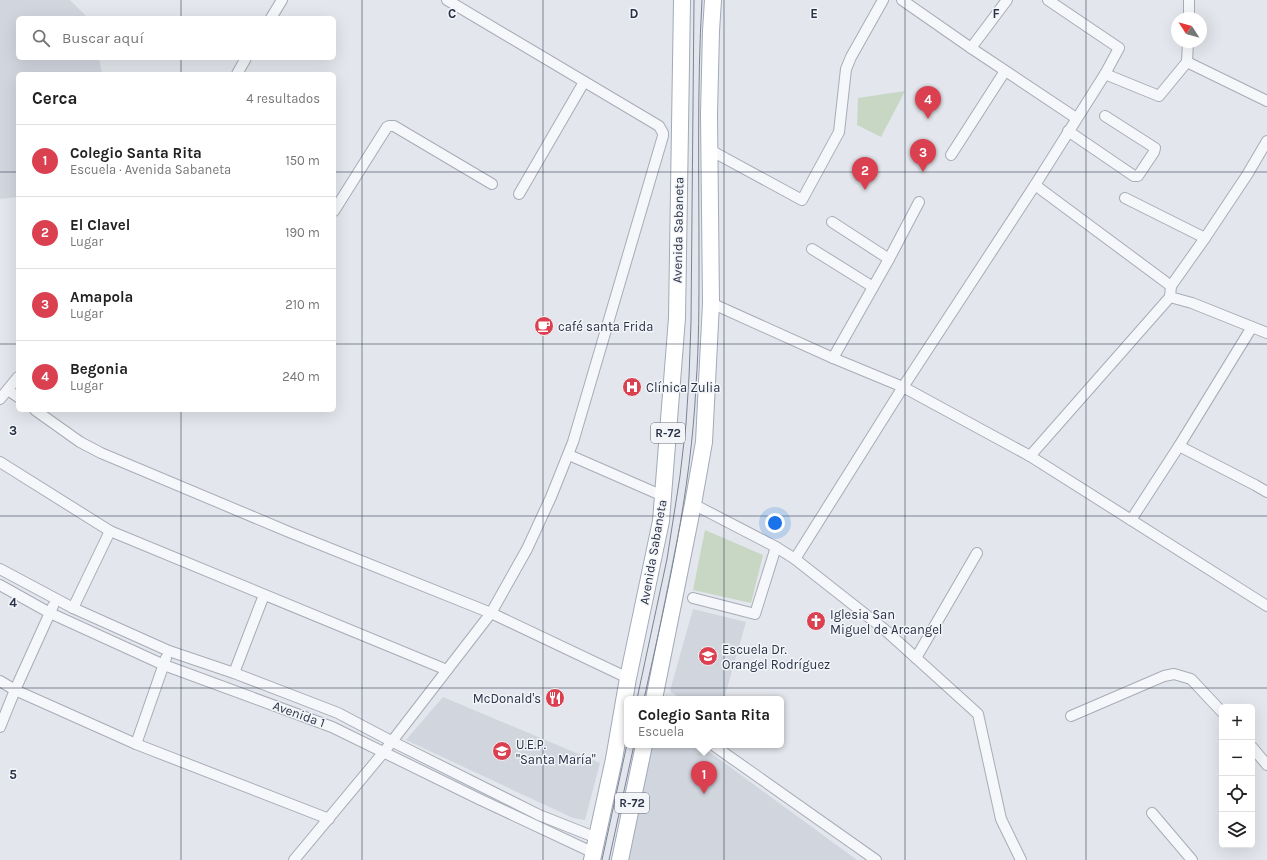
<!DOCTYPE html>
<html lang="es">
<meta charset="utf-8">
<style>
:root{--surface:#fff;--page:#f2f2f2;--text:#222;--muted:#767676;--line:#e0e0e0;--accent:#da404f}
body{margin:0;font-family:Karla,sans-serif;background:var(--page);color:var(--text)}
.controls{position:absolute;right:12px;bottom:12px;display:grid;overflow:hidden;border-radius:6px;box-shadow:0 4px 16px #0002}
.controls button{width:36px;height:36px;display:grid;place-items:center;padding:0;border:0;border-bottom:1px solid var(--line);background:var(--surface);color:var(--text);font:20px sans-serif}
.compass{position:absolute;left:1171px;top:12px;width:36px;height:36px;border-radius:50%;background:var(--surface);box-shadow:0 4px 16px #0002;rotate:306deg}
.you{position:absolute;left:775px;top:523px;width:14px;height:14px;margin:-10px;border:3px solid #fff;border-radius:50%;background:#1a73e8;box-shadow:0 0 0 6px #1a73e833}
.badge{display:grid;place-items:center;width:26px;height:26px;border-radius:50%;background:var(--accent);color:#fff;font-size:13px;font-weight:700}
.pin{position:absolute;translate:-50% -33px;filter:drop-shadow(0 1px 2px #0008)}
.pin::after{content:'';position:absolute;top:21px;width:14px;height:12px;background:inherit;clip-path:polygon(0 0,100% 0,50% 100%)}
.popup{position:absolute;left:624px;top:696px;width:160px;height:52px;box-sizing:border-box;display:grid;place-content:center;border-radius:6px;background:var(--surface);filter:drop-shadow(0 1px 3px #0005);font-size:13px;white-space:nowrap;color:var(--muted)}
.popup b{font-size:15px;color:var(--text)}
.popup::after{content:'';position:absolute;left:50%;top:100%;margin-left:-8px;border:8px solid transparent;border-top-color:var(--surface)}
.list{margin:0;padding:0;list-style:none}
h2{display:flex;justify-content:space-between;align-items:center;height:52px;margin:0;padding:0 16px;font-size:17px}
h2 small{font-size:13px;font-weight:400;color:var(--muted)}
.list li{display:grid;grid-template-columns:26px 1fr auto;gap:12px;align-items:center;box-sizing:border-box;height:72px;padding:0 16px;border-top:1px solid var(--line)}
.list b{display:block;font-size:15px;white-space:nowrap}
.list p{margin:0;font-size:13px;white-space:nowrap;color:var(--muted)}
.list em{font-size:13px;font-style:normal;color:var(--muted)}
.icon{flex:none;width:22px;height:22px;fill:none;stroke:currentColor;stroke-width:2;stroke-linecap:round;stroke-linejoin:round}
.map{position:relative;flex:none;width:1267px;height:860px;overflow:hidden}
.search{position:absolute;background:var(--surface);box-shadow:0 4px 16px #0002;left:16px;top:16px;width:320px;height:44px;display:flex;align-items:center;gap:10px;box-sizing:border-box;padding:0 14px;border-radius:6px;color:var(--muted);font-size:15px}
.panel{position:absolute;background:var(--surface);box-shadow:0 4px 16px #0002;left:16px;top:72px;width:320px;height:340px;border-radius:6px}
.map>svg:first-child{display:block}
.built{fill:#d1d5de}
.green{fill:#c7d7c4}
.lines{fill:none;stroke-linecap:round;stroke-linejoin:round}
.street-casing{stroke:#a7acb7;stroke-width:12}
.primary-casing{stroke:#a1aab9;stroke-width:18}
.street{stroke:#f6f7fa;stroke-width:10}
.primary{stroke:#fff;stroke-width:16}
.tram{stroke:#7b8497;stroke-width:1}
.grid{fill:none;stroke:#293246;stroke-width:1;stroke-opacity:0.55}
.labels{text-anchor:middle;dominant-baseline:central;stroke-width:3;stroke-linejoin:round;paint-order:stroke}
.shield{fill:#f3f5f9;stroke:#666c7c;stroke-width:1}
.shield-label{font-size:12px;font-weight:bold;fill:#293246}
.street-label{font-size:13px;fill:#293246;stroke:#f3f5f9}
.poi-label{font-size:13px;fill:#293246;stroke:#f3f5f9;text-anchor:start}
.grid-label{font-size:13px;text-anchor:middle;font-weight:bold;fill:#293246;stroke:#f3f5f9;stroke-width:3;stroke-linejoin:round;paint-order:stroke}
</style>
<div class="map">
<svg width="1267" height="860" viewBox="0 0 1267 860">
<rect width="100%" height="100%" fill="#e3e6ec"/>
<g class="built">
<polygon points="0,0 70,0 88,18 18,18 18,58 99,58 102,74 18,74 18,197 0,199"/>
<polygon points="693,609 746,622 724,699 681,699 670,691"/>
<polygon points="443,697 600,763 585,820 573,818 406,740"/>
<polygon points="652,745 700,745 857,860 629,860"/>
</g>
<g class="green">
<polygon points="905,91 881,137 857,125 858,98"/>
<polygon points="705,530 763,555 751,603 693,590"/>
</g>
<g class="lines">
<g class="street-casing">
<g id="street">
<polyline points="902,0 971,48 1076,118"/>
<polyline points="271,18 282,0"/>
<polyline points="1189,18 1189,0"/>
<polyline points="971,48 1007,0"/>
<polyline points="1187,62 1188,42"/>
<polyline points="237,74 246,58"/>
<polyline points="1105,74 1159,96 1187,62 1267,101"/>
<polyline points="1068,131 1134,176 1138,176 1154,152 1155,148 1105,116"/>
<polyline points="710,150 802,200 839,132 846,69 851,57 883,0"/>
<polyline points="951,155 1005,71"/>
<polyline points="1035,185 1171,286"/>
<polyline points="519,194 584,82"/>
<polyline points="1125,198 1205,238"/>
<polyline points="334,211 387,127 389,126 394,126 492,184"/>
<polyline points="832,222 889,259"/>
<polyline points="812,249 873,287"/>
<polyline points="1170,297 1192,303 1267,333"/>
<polyline points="711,303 833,358 903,387 1030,456 1267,606"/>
<polyline points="833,358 889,259 919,202"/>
<polyline points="8,390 18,397"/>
<polyline points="0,399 18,377"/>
<polyline points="35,410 80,442 101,453 289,532 491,613 628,678"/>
<polyline points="1179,446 1255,485 1267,492"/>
<polyline points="569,455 663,496"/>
<polyline points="1030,456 1170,297 1171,286 1205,238 1247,175 1267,141"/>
<polyline points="0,462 110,531 447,670"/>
<polyline points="693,504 776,547 795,559 884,629 978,714 1001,819 1021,860"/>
<polyline points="1131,520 1179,446 1252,327"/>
<polyline points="795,559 903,387 1035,185 1105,74 1119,48 1048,0"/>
<polyline points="0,569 73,608 169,651 234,673 338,713 391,741 539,815 597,838"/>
<polyline points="0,585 50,613 164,665 332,727 479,799 594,853"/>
<polyline points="693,598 755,614 776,547"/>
<polyline points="73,608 110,531"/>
<polyline points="916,658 977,553"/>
<polyline points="234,673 264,595"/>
<polyline points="0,681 15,690 136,744 329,819"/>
<polyline points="1071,716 1164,676 1174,674 1191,679 1222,712"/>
<polyline points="0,727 15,690 53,606"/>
<polyline points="136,744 166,658"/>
<polyline points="713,745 876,860"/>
<polyline points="1252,747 1267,765"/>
<polyline points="1152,813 1192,860"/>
<polyline points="294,860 383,753 491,613 527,549 551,497 573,442 663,136 663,133 659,126 447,0"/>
</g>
</g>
<g class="primary-casing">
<g id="primary">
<polyline points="654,699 693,504 704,442 711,303 709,114 711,31 713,0"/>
<polyline points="592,860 614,759 628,678 661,521 677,318 682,0"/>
<polyline points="620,860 644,745"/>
</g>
</g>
<use href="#street" class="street"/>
<use href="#primary" class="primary"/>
<g class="tram">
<polyline points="637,699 667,559 680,476 686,424 689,377 691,322 694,0"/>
<path d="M 644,699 C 667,595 691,492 696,385 C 699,344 699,303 699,262 C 699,175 697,87 702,0"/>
<polyline points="602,860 627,744"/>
<polyline points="609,860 634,745"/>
</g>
</g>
<path class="grid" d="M 181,0 L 181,18M 362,0 L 362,860M 543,0 L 543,860M 724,0 L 724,860M 905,0 L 905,860M 1086,0 L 1086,860M 181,58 L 181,74M 0,172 L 18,172M 334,172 L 1267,172M 0,344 L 18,344M 334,344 L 1267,344M 181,410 L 181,860M 0,516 L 1267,516M 0,688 L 1267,688"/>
<defs>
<g id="cafe-disc" transform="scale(1)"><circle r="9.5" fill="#da404f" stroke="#f3f5f9"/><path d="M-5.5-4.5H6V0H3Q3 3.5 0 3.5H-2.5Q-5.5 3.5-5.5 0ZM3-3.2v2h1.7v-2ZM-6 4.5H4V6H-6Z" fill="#fff"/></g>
<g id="hospital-disc" transform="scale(1)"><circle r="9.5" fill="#da404f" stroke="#f3f5f9"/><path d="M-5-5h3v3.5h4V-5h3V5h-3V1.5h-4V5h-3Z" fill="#fff"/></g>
<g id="church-disc" transform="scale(1)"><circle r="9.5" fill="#da404f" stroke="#f3f5f9"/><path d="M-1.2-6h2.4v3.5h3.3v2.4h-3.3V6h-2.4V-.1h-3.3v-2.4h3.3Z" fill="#fff"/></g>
<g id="school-disc" transform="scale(1)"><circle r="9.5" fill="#da404f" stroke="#f3f5f9"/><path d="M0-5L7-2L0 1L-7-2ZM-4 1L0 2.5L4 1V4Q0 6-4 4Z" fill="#fff"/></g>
<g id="restaurant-disc" transform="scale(1)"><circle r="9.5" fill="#da404f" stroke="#f3f5f9"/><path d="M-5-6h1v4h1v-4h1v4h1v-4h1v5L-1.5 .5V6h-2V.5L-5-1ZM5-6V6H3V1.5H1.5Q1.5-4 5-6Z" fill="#fff"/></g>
</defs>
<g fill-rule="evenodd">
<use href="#cafe-disc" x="544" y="326"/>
<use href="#hospital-disc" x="632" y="387"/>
<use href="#church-disc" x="816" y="621"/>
<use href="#school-disc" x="708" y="656"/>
<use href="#restaurant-disc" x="555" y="698"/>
<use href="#school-disc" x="502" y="751"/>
</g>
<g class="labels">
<g class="shield">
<rect x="651" y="423" width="34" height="20" rx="3"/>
<rect x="615" y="793" width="34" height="20" rx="3"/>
</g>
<g class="shield-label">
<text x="668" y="433">R-72</text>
<text x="632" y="803">R-72</text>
</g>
<g class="street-label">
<text transform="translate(678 230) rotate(-89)">Avenida Sabaneta</text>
<text transform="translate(653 552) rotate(-80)">Avenida Sabaneta</text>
<text transform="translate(299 714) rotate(20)">Avenida 1</text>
</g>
<g class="poi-label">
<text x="558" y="326">café santa Frida</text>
<text x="646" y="387">Clínica Zulia</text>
<text x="830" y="614">Iglesia San<tspan x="830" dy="15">Miguel de Arcangel</tspan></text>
<text x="722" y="649">Escuela Dr.<tspan x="722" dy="15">Orangel Rodríguez</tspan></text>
<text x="541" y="698" text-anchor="end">McDonald's</text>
<text x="516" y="744">U.E.P.<tspan x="516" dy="15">"Santa María"</tspan></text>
</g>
</g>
<g class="grid-label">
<text x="452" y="18">C</text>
<text x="634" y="18">D</text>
<text x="814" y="18">E</text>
<text x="996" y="18">F</text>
<text x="13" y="435">3</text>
<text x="13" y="607">4</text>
<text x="13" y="779">5</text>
</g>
</svg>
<div class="controls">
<button>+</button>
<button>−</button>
<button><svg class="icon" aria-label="locate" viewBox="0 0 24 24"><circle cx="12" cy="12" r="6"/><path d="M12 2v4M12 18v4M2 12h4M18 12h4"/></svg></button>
<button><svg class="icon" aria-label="layers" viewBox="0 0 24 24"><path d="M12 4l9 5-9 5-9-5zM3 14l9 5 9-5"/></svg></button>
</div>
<svg class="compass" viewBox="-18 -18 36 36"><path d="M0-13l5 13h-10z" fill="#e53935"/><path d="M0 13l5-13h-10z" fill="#767676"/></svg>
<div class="you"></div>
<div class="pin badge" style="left:704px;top:794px">1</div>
<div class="popup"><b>Colegio Santa Rita</b>Escuela</div>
<div class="pin badge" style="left:865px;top:190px">2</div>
<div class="pin badge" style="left:923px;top:172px">3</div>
<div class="pin badge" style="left:928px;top:119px">4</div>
<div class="search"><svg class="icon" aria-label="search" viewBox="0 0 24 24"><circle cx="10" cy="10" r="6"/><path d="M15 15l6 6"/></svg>Buscar aquí</div>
<section class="panel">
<h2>Cerca<small>4 resultados</small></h2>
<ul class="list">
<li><span class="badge">1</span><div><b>Colegio Santa Rita</b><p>Escuela · Avenida Sabaneta</p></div><em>150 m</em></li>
<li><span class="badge">2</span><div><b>El Clavel</b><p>Lugar</p></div><em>190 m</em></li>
<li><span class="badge">3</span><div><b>Amapola</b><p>Lugar</p></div><em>210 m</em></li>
<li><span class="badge">4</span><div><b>Begonia</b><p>Lugar</p></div><em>240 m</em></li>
</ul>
</section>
</div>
